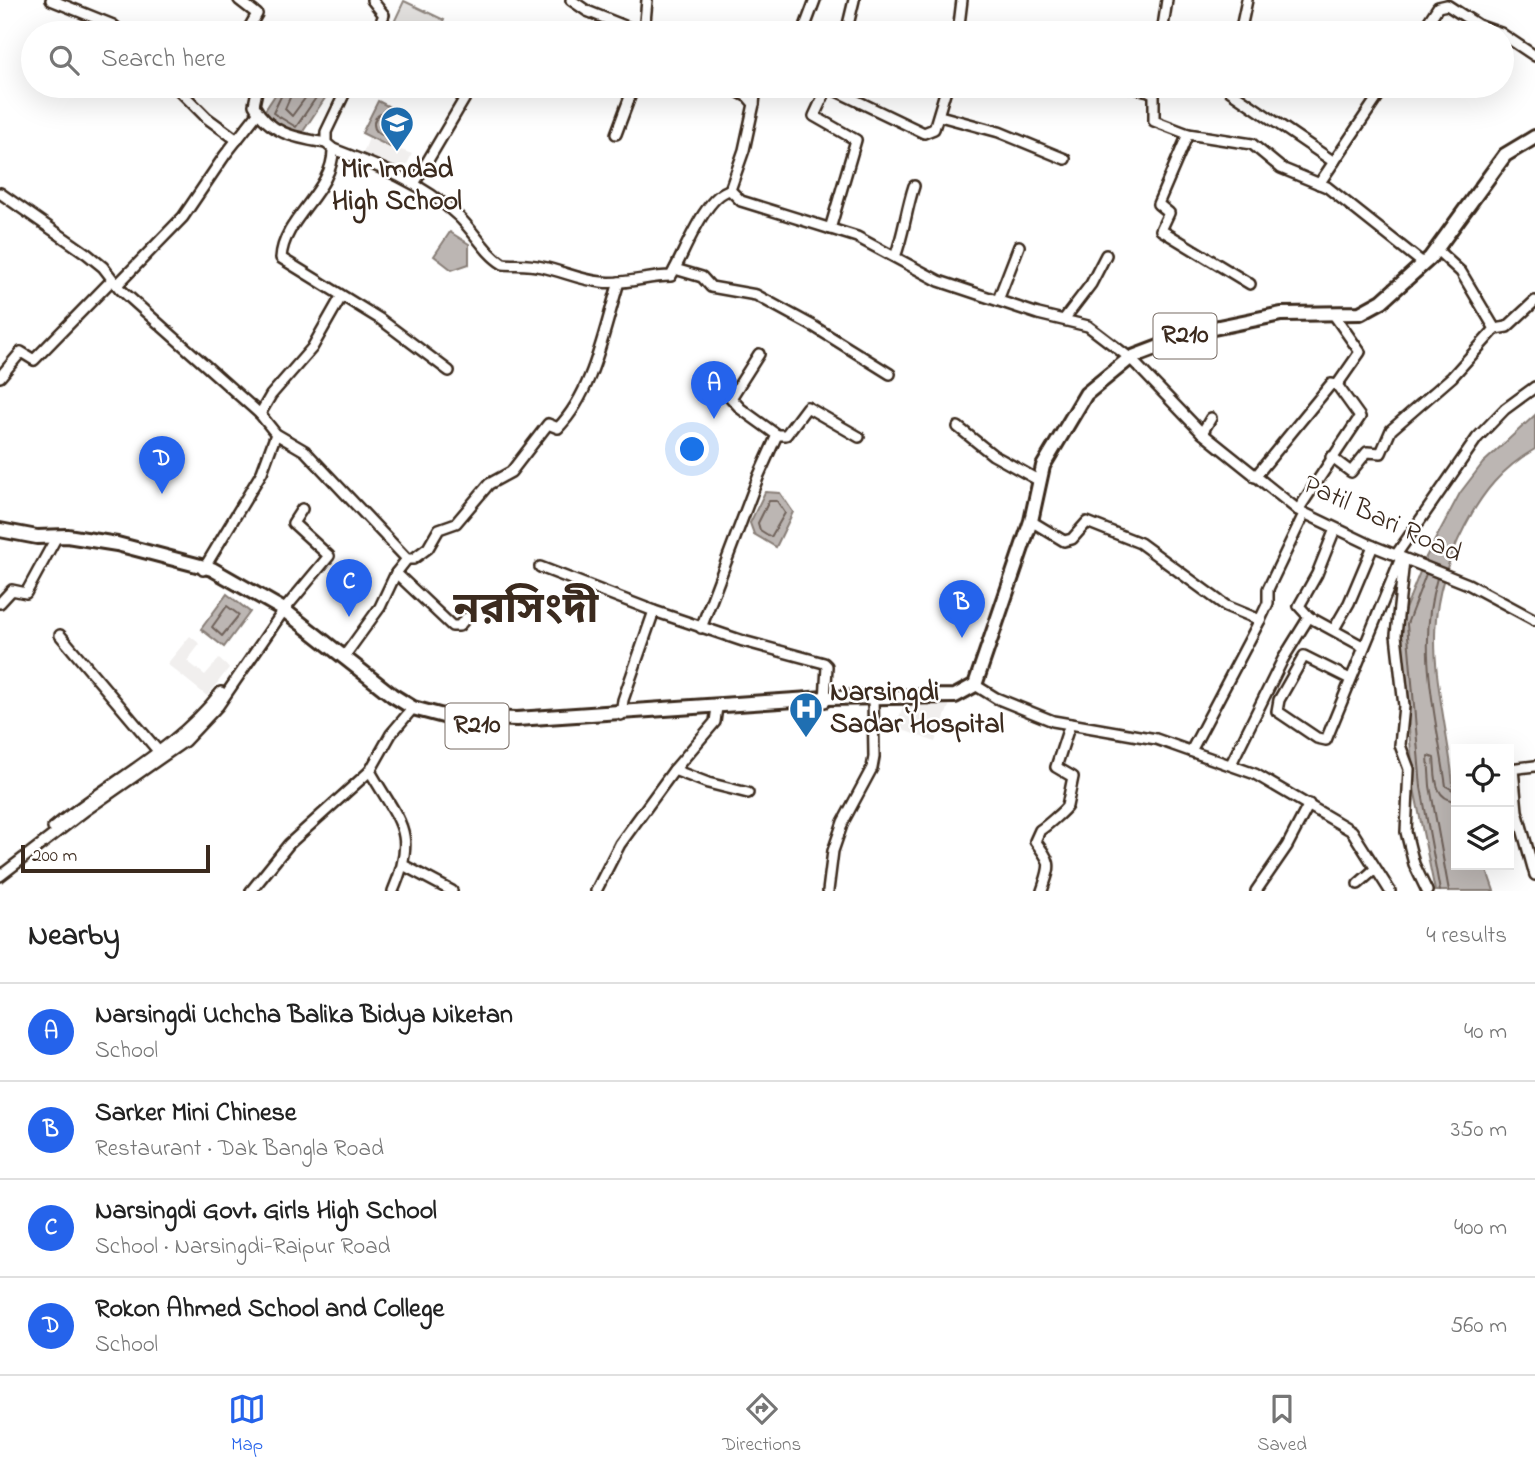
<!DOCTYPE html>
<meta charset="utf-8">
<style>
:root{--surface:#fff;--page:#f6f6f6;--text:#222;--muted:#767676;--line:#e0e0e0;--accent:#2563eb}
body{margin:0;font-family:"Indie Flower","Noto Sans Bengali",sans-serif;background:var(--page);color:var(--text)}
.controls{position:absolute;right:21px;bottom:21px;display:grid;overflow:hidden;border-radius:0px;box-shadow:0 7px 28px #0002}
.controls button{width:63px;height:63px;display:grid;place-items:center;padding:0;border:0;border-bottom:2px solid var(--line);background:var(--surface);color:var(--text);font:35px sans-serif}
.scale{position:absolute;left:21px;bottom:18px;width:189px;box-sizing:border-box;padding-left:7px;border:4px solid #3b2a1e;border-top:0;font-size:19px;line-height:24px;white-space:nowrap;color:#3b2a1e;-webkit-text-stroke:5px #fff;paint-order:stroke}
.you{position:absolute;left:693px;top:450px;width:24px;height:24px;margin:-18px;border:5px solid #fff;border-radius:50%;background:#1a73e8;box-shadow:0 0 0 10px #1a73e833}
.badge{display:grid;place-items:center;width:46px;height:46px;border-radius:50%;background:var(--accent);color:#fff;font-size:23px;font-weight:700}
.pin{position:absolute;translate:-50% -58px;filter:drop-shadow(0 2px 4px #0008)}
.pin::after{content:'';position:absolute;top:37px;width:24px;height:21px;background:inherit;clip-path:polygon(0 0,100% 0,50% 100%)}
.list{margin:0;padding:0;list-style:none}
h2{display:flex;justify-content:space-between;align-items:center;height:91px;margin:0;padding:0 28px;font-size:30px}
h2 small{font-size:23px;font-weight:400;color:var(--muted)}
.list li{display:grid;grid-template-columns:46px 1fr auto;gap:21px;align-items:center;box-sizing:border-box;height:98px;padding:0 28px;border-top:2px solid var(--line)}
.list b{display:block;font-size:26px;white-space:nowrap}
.list p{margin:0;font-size:23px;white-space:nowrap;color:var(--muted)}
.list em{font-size:23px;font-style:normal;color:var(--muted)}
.icon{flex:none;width:38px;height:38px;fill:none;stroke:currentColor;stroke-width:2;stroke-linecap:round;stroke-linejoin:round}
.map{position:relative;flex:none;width:1535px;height:891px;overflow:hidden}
.search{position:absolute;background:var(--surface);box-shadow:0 7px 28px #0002;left:21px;right:21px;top:21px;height:77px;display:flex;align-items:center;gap:18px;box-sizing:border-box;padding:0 24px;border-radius:38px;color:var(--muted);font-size:26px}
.sheet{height:483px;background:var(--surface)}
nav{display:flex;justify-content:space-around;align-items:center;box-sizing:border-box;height:98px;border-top:2px solid var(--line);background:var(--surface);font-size:19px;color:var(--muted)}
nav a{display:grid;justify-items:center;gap:4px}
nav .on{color:var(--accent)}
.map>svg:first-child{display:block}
.built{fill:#f1efee}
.green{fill:#e2e0de;stroke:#8e857e;stroke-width:2}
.water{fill:#bcb6b3;stroke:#887e77;stroke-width:2}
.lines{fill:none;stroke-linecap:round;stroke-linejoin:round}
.shore{stroke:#6f625a;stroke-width:2}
.minor-casing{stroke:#3b2a1e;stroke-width:14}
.major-casing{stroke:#3b2a1e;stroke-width:18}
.minor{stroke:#fff;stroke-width:9}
.major{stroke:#fff;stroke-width:12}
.labels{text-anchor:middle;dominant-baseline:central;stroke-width:5;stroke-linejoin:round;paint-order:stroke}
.shield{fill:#fff;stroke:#766a62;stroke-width:2}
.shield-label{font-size:26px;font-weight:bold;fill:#3b2a1e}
.poi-label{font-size:28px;font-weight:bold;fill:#3b2a1e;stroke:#fff}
.street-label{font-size:28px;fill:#3b2a1e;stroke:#fff}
.town-label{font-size:42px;font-weight:bold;fill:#3b2a1e;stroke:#fff}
</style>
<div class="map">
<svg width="1535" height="891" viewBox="0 0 1535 891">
<rect width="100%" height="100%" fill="#fff"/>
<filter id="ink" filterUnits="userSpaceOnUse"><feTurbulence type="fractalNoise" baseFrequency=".0143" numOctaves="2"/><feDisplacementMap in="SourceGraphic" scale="14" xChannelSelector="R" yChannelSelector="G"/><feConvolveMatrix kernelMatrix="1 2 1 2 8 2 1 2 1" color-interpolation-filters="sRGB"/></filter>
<g filter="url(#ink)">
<g class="built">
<polygon points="369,138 412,154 402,175 362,156"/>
<polygon points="190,636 200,644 187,661 205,675 219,659 229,668 207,696 167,664"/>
<polygon points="906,699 951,701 935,742 895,727"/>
</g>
<polygon class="green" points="404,1 444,20 438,33 389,33"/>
<g class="water">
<polygon points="281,86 333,86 300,136 262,115"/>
<polygon points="378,101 407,116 390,147 362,133"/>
<polygon points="450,232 469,244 469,264 452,270 434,256"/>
<path d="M 1535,415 L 1535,449 C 1502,468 1482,493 1465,526 C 1419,615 1436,667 1450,759 C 1455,794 1456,829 1456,865 L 1485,865 L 1494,891 L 1435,891 L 1414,788 L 1400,622 L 1426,557 L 1460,493 L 1483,463 Z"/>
<polygon points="765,492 780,493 793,512 776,547 754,534 750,523"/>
<polygon points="227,594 250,612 224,647 201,629"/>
</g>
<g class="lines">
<g class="shore">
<polyline points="286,86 273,113 296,127 324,86"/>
<polyline points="295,86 285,109 292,116 314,86"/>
<circle cx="385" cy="124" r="11"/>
<polygon points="769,501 777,501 785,513 771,537 760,530 758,523"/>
<polyline points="1426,574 1407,624 1421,787 1440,891"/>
<path d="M 1437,578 C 1416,648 1436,716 1446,786 L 1456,792"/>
<polygon points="227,606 239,615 222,636 212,627"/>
<path d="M 1449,891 L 1430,786 L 1428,756 L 1434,758 C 1436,776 1433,799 1456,801"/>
</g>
<g class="minor-casing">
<g id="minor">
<polyline points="51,0 113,25 122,33"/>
<polyline points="239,0 257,14 246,33"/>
<polyline points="372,0 384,15 376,33"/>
<polyline points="571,0 587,11 642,33"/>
<polyline points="806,24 815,0"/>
<polyline points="644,33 647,0"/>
<polyline points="762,33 767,30 782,33"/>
<polyline points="846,33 854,0"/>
<polyline points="958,33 962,0"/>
<polyline points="1162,33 1167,0"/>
<polyline points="1240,33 1247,0"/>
<polyline points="1421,33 1438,7 1447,5 1478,25 1501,33"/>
<polyline points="1502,34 1535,56"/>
<polyline points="175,86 207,118 237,140"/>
<path d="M 258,86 L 254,105 C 269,134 297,138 326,143"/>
<path d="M 348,86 L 326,132 L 326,143 L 333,149 C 334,191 283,218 281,258 L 380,319 L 449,371"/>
<polyline points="728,86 748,97 754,104 744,150 730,190 741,201 857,237 939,281 1038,314 1088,326 1130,358 1202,433 1298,510 1373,546 1468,584 1535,620"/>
<polyline points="828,86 814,116 856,140 830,229"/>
<polyline points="1124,86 1149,91 1148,87"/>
<polyline points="828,87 924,133 934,129 947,86"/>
<polyline points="1149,91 1154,94 1154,121 1188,134 1252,144 1281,168 1327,187 1424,264"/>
<polyline points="1230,91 1334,162"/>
<polyline points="754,104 756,86"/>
<polyline points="940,116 999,132 1065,159"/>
<polyline points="616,134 634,86"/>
<polyline points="1188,134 1158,204 1169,213 1161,230 1250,284"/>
<path d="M 333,149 C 378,166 423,183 458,216 C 474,231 485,253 503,264 C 516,265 529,264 542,267 C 562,271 580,280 601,282 C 626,285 647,276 671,276 C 684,254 705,195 730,190"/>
<polyline points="414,184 472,86"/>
<polyline points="1319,184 1385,86"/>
<path d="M 0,193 L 87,254 L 103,267 L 120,289 L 260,414 L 276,434 L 305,451 L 407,559 L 413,559 L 428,548 L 439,529 L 456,523 L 489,484 L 511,472 L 548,424 L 558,428 C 594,391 604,329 619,282"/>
<path d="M 895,257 C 904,233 906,210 914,186"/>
<polyline points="675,269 702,277 711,287 756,295 813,326 890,374"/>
<polyline points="117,285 183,217 225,155 258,113"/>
<polyline points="998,300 1019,246"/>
<polyline points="1065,318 1091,284 1106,255"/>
<polyline points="1495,329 1507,327 1535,301"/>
<polyline points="0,377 21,352 34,360 112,280"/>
<polyline points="260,414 271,395 312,348 341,297"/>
<polyline points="958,427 993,455 1038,480"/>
<polyline points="1202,433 1211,418"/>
<polyline points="777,435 786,435 807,407 859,437"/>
<polyline points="1331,457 1351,472 1367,452 1381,453 1391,430 1452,377 1495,329 1461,272 1437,250"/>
<polyline points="1255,477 1331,384 1337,385"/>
<polyline points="1298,510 1360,417 1337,385 1360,352 1334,315"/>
<polyline points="1031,521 1064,541 1072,539 1087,522 1140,543 1226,606 1260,620 1268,603 1268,589 1304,514"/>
<polyline points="1335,529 1317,574 1299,606 1309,617 1364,647"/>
<polyline points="1396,555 1477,438 1505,409 1535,387"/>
<polyline points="1404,560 1396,635 1404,706 1400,745 1409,769 1406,832 1414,864 1427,891"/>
<polyline points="540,567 654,611 743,641 824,663 827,666 825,702"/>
<polyline points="203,570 262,472 276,434"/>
<polyline points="396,573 452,626 459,626 466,618"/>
<polyline points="0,603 12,590 26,593 56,538"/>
<polyline points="701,628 759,475 777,435 741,409 731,398 759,354"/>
<polyline points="1334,629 1349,603 1373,546"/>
<polyline points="60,635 159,752"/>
<polyline points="343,658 380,607 396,573 407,559"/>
<polyline points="1350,679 1304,656 1279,700 1277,711 1317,738 1326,740 1401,558"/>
<polyline points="975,685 996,698 1053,721 1156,739 1255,774 1352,831 1390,891"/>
<polyline points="621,715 623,700 654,611"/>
<polyline points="1191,751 1260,620"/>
<polyline points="1231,764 1283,659 1309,617"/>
<polyline points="1509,769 1535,766"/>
<polyline points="1513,769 1517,811 1535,875"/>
<polyline points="674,770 708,783 748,793"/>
<path d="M 53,828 C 109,782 176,750 221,692"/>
<polyline points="403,865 452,891"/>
<polyline points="0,876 86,810 185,741 218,706 284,610 329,556 293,523 302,509"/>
<polyline points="1358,884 1375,869"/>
<polyline points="251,891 289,844 370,771"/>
<path d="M 393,891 C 419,831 398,821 370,771 L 391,734 L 413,708"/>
<polyline points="596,891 620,844 674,770 715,722 717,707"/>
<polyline points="828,891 833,851 843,822 872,768 874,757 873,695"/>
<path d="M 1042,891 C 1051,863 1053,865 1035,841 L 1040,830 C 1044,828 1065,810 1067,806 L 1073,777 L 1056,767 L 1070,724"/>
<polyline points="1256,891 1287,846 1309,804"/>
</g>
</g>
<g class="major-casing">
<polyline id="major" points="0,530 37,537 67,536 117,544 212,569 284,610 392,695 413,708 447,717 517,719 825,698 955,696 975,685 1031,521 1043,466 1086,394 1130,358 1204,330 1281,314 1360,313 1382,301 1430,258 1505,155 1535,137"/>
</g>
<use href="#minor" class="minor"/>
<use href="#major" class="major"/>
</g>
</g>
<defs>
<g id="school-pin" transform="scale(1.75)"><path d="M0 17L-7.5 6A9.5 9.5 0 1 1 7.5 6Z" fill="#1f6fb2" stroke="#fff"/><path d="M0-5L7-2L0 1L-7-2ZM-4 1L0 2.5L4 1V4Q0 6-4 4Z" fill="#fff"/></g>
<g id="hospital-pin" transform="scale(1.75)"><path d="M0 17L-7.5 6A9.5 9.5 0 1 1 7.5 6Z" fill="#1f6fb2" stroke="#fff"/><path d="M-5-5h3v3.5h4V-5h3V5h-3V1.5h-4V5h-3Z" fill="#fff"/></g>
</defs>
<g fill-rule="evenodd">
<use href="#school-pin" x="397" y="123"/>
<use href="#hospital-pin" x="806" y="709"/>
</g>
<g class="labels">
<g class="shield">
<rect x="1153.5" y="313.5" width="63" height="45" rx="5"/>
<rect x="445.5" y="703.5" width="63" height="45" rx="5"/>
</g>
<g class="shield-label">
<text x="1185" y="336">R210</text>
<text x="477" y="726">R210</text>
</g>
<g class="poi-label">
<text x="397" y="170">Mir Imdad<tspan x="397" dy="32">High School</tspan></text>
<text x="830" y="693" text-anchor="start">Narsingdi<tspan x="830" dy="32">Sadar Hospital</tspan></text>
</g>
<g class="street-label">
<text transform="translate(1382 520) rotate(25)">Patil Bari Road</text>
</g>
<g class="town-label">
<text x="526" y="611">নরসিংদী</text>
</g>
</g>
</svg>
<div class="controls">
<button><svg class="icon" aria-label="locate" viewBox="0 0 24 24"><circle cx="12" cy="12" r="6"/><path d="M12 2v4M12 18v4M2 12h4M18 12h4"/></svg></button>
<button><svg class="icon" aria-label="layers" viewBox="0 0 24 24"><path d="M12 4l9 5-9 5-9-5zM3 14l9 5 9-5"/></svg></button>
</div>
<div class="scale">200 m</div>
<div class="you"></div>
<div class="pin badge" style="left:714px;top:419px">A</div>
<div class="pin badge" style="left:962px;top:638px">B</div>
<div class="pin badge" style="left:349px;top:617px">C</div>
<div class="pin badge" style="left:162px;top:494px">D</div>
<div class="search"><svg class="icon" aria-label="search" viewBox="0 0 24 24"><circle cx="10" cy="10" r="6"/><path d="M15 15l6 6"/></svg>Search here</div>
</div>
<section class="sheet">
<h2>Nearby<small>4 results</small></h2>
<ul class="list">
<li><span class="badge">A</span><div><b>Narsingdi Uchcha Balika Bidya Niketan</b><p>School</p></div><em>40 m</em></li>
<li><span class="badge">B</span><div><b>Sarker Mini Chinese</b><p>Restaurant · Dak Bangla Road</p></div><em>350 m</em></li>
<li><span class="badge">C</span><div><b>Narsingdi Govt. Girls High School</b><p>School · Narsingdi-Raipur Road</p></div><em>400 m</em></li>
<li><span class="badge">D</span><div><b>Rokon Ahmed School and College</b><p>School</p></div><em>560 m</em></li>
</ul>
</section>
<nav>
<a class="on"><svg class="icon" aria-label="map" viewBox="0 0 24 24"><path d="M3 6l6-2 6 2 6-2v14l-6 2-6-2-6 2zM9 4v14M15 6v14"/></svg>Map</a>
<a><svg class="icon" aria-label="directions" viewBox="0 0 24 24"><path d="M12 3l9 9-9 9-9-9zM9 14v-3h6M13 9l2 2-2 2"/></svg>Directions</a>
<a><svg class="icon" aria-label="saved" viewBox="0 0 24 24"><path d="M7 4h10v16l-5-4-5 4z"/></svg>Saved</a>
</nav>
